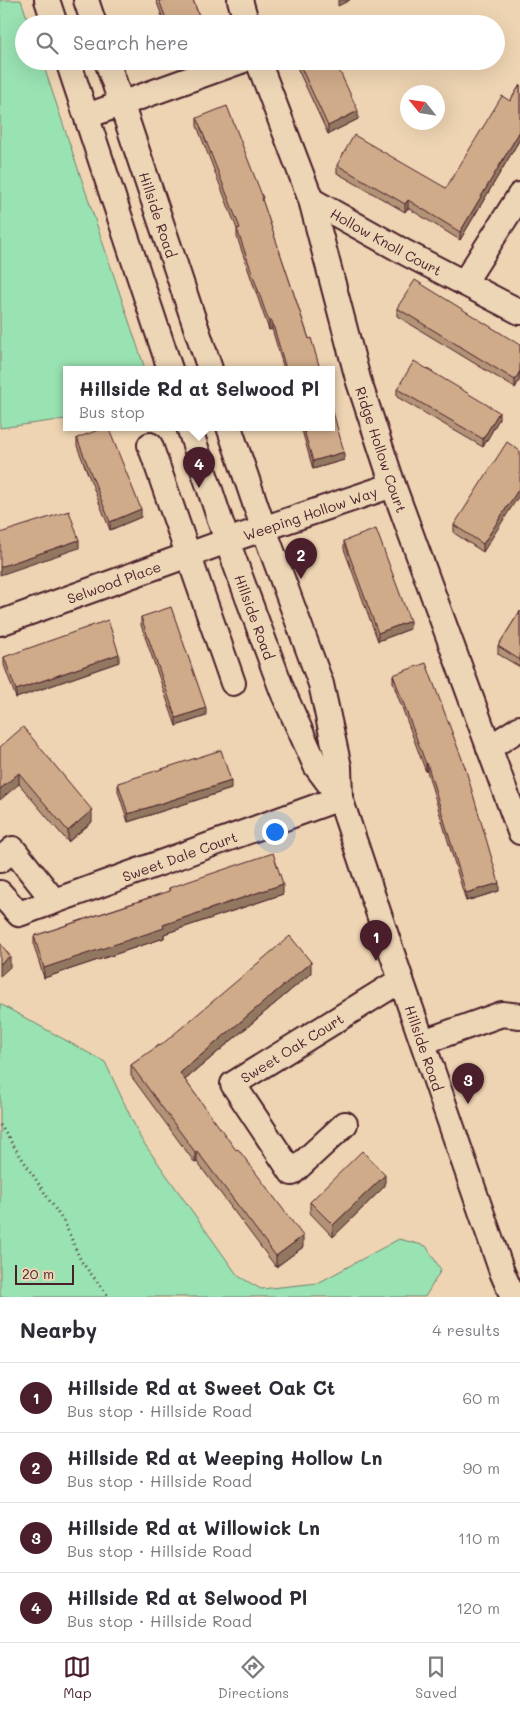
<!DOCTYPE html>
<meta charset="utf-8">
<style>
:root{--surface:#fff;--page:#f7f7f7;--text:#2b2b33;--muted:#7c7c81;--line:#e1e1e2;--accent:#4a1f2b}
body{margin:0;font-family:Mali,sans-serif;background:var(--page);color:var(--text)}
.compass{position:absolute;left:400px;top:85px;width:45px;height:45px;border-radius:50%;background:var(--surface);box-shadow:0 5px 20px #0002;rotate:300deg}
.scale{position:absolute;left:15px;bottom:12px;width:59px;box-sizing:border-box;padding-left:5px;border:2px solid #4a1f2b;border-top:0;font-size:14px;line-height:18px;white-space:nowrap;color:#4a1f2b;-webkit-text-stroke:4px #edd6b6;paint-order:stroke}
.you{position:absolute;left:274px;top:831px;width:18px;height:18px;margin:-12px;border:4px solid #fff;border-radius:50%;background:#1a73e8;box-shadow:0 0 0 8px #1a73e833}
.badge{display:grid;place-items:center;width:32px;height:32px;border-radius:50%;background:var(--accent);color:#fff;font-size:16px;font-weight:700}
.pin{position:absolute;translate:-50% -41px;filter:drop-shadow(0 1px 2px #0008)}
.pin::after{content:'';position:absolute;top:26px;width:18px;height:15px;background:inherit;clip-path:polygon(0 0,100% 0,50% 100%)}
.popup{position:absolute;left:63px;top:366px;width:272px;height:65px;box-sizing:border-box;display:grid;place-content:center;border-radius:0px;background:var(--surface);filter:drop-shadow(0 1px 4px #0005);font-size:16px;white-space:nowrap;color:var(--muted)}
.popup b{font-size:19px;color:var(--text)}
.popup::after{content:'';position:absolute;left:50%;top:100%;margin-left:-10px;border:10px solid transparent;border-top-color:var(--surface)}
.list{margin:0;padding:0;list-style:none}
h2{display:flex;justify-content:space-between;align-items:center;height:65px;margin:0;padding:0 20px;font-size:21px}
h2 small{font-size:16px;font-weight:400;color:var(--muted)}
.list li{display:grid;grid-template-columns:32px 1fr auto;gap:15px;align-items:center;box-sizing:border-box;height:70px;padding:0 20px;border-top:1px solid var(--line)}
.list b{display:block;font-size:19px;white-space:nowrap}
.list p{margin:0;font-size:16px;white-space:nowrap;color:var(--muted)}
.list em{font-size:16px;font-style:normal;color:var(--muted)}
.icon{flex:none;width:28px;height:28px;fill:none;stroke:currentColor;stroke-width:2;stroke-linecap:round;stroke-linejoin:round}
.map{position:relative;flex:none;width:520px;height:1297px;overflow:hidden}
.search{position:absolute;background:var(--surface);box-shadow:0 5px 20px #0002;left:15px;right:15px;top:15px;height:55px;display:flex;align-items:center;gap:12px;box-sizing:border-box;padding:0 18px;border-radius:28px;color:var(--muted);font-size:19px}
.sheet{height:345px;background:var(--surface)}
nav{display:flex;justify-content:space-around;align-items:center;box-sizing:border-box;height:70px;border-top:1px solid var(--line);background:var(--surface);font-size:14px;color:var(--muted)}
nav a{display:grid;justify-items:center;gap:2px}
nav .on{color:var(--accent)}
.map>svg:first-child{display:block}
.green{fill:#99e2b2;stroke:#72806e}
.lines{fill:none;stroke-linecap:round;stroke-linejoin:round}
.minor-casing{stroke:#4a1f2b;stroke-width:28}
.path{stroke:#4a1f2b;stroke-width:3;stroke-dasharray:1 4;stroke-linecap:butt}
.minor{stroke:#edd6b6;stroke-width:24}
.wall{fill:#b39377;stroke:#4a1f2b}
.shaded-wall{fill:#927861;stroke:#4a1f2b}
.building{fill:#d0ab8a;stroke:#4a1f2b}
.labels{text-anchor:middle;dominant-baseline:central;stroke-width:4;stroke-linejoin:round;paint-order:stroke}
.street-label{font-size:14px;fill:#4a1f2b;stroke:#edd6b6}
</style>
<div class="map">
<svg width="520" height="1297" viewBox="0 0 520 1297">
<rect width="100%" height="100%" fill="#eed4b2"/>
<filter id="ink" filterUnits="userSpaceOnUse"><feTurbulence type="fractalNoise" baseFrequency=".02" numOctaves="2"/><feDisplacementMap in="SourceGraphic" scale="10" xChannelSelector="R" yChannelSelector="G"/><feConvolveMatrix kernelMatrix="1 2 1 2 8 2 1 2 1" color-interpolation-filters="sRGB"/></filter>
<g filter="url(#ink)">
<g class="green">
<polygon points="0,0 21,0 29,24 24,24 24,61 42,61 145,369 66,369 66,419 0,428"/>
<polygon points="0,1004 105,1062 141,1139 238,1276 261,1289 318,1283 399,1239 426,1246 441,1270 425,1297 0,1297"/>
</g>
<g class="lines">
<g class="minor-casing">
<g id="minor">
<polyline points="47,0 55,24"/>
<polyline points="86,0 94,24"/>
<polyline points="240,0 247,24"/>
<polyline points="68,61 170,369"/>
<path id="s1" d="M 107,61 L 210,369"/>
<path id="s2" d="M 258,61 L 311,200 L 358,379 L 393,485 L 520,832"/>
<polyline points="87,116 241,61"/>
<path id="s3" d="M 311,200 L 406,253 L 520,312"/>
<polyline points="464,283 520,195"/>
<path id="s4" d="M 189,427 L 227,541 L 282,690 L 316,766 L 340,798 L 401,980 L 502,1272 L 513,1297"/>
<polyline points="229,427 261,521 321,684 339,767 340,798"/>
<polyline points="150,445 233,683"/>
<path id="s5" d="M 0,623 L 227,541 L 393,485"/>
<polyline points="489,748 520,728"/>
<polyline points="0,860 13,849 54,901"/>
<path id="s6" d="M 0,893 L 19,914 L 340,798"/>
<polyline points="423,1042 502,1014 520,1016"/>
<path id="s7" d="M 345,1124 L 292,1173 L 233,1084 L 401,980"/>
</g>
</g>
<polyline class="path" points="0,1125 65,1224 81,1261 109,1297"/>
<use href="#minor" class="minor"/>
</g>
<g class="wall">
<polygon points="156,0 193,0 202,24 165,24"/>
<polygon points="294,61 335,61 358,119 328,134"/>
<polygon points="520,85 520,139 460,240 408,208 405,212 337,173 337,165 446,188 510,101"/>
<polygon points="197,118 263,203 309,339 320,369 284,369 272,329 269,330 237,237 237,229 197,126"/>
<polygon points="397,308 520,345 520,379 515,388 397,316"/>
<polygon points="397,389 499,419 483,447 397,397"/>
<polygon points="301,427 332,427 344,460 313,469"/>
<polygon points="77,438 141,517 110,530 77,446"/>
<polygon points="520,451 483,552 454,533 454,525"/>
<polygon points="344,541 410,629 378,641 344,549"/>
<polygon points="520,611 520,667 498,654 498,646"/>
<polygon points="141,617 206,716 176,726 141,625"/>
<polygon points="4,657 119,662 16,698 4,665"/>
<polygon points="393,675 499,891 466,901 427,771 426,772 393,683"/>
<polygon points="0,747 92,822 68,842 19,784"/>
<polygon points="118,783 231,789 128,822 118,791"/>
<polygon points="169,888 283,894 164,934 164,938 44,978 34,946 34,936 169,891"/>
<polygon points="311,973 185,1080 303,1247 276,1267 197,1162 195,1163 131,1076 131,1065 160,1046"/>
<polygon points="385,1186 333,1237 310,1213 310,1202"/>
</g>
<g class="shaded-wall">
<polygon points="338,0 350,0 338,6"/>
<polygon points="358,111 358,119 328,134 328,126"/>
<polygon points="520,131 520,139 460,240 460,232"/>
<polygon points="408,200 408,208 405,212 405,204"/>
<polygon points="272,321 272,329 269,330 269,322"/>
<polygon points="520,371 520,379 515,388 515,380"/>
<polygon points="499,412 499,419 483,447 483,439"/>
<polygon points="344,452 344,460 313,469 313,461"/>
<polygon points="520,487 520,494 483,552 483,544"/>
<polygon points="141,509 141,517 110,530 110,522"/>
<polygon points="79,540 79,548 0,575 0,567"/>
<polygon points="410,621 410,629 378,641 378,633"/>
<polygon points="119,654 119,662 16,698 16,690"/>
<polygon points="206,708 206,716 176,726 176,718"/>
<polygon points="427,763 427,771 426,772 426,764"/>
<polygon points="19,773 19,784 0,800 0,789"/>
<polygon points="231,781 231,789 128,822 128,814"/>
<polygon points="92,810 92,822 68,842 68,831"/>
<polygon points="499,883 499,891 466,901 466,893"/>
<polygon points="283,884 283,894 164,934 164,938 44,978 44,968 163,925"/>
<polygon points="10,956 10,967 0,976 0,964"/>
<polygon points="311,962 311,973 180,1084 180,1073"/>
<polygon points="197,1151 197,1162 195,1163 195,1152"/>
<polygon points="385,1175 385,1186 333,1237 333,1225"/>
<polygon points="303,1236 303,1247 276,1267 276,1256"/>
</g>
<g class="building">
<polygon points="159,0 193,0 202,24 168,24"/>
<polygon points="298,61 335,61 358,111 328,126"/>
<polygon points="520,85 520,131 460,232 408,200 405,204 337,165 354,135 446,188 502,96 510,101"/>
<polygon points="227,106 263,198 262,199 309,339 311,338 320,369 286,369 272,321 269,322 237,229 240,228 197,118"/>
<polygon points="415,280 520,345 520,371 515,380 397,308"/>
<polygon points="414,361 499,412 483,439 397,389"/>
<polygon points="332,408 344,452 313,461 303,427 332,427"/>
<polygon points="106,427 108,427 141,509 110,522 77,438"/>
<polygon points="507,442 520,451 520,487 483,544 454,525"/>
<polygon points="69,511 79,540 0,567 0,533"/>
<polygon points="376,529 410,621 378,633 344,541"/>
<polygon points="171,607 206,708 176,718 141,617"/>
<polygon points="520,611 520,660 498,646"/>
<polygon points="108,620 119,654 16,690 4,657"/>
<polygon points="426,663 465,767 499,883 466,893 427,763 426,764 393,675"/>
<polygon points="23,727 92,810 68,831 19,773 0,789 0,747"/>
<polygon points="221,750 231,781 128,814 118,783"/>
<polygon points="273,853 283,884 163,925 164,928 44,968 34,936 170,891 169,888"/>
<polygon points="290,936 311,962 180,1073 236,1150 238,1149 303,1236 276,1256 197,1151 195,1152 131,1065 159,1045 160,1046"/>
<polygon points="0,943 10,956 0,964"/>
<polygon points="362,1151 385,1175 333,1225 310,1202"/>
</g>
</g>
<g class="labels">
<g class="street-label">
<text stroke="none"><textPath href="#s1" startOffset="162">Hillside Road</textPath></text>
<text stroke="none"><textPath href="#s3" startOffset="86">Hollow Knoll Court</textPath></text>
<text stroke="none"><textPath href="#s2" startOffset="408">Ridge Hollow Court</textPath></text>
<text stroke="none"><textPath href="#s5" startOffset="329">Weeping Hollow Way</textPath></text>
<text stroke="none"><textPath href="#s5" startOffset="121">Selwood Place</textPath></text>
<text stroke="none"><textPath href="#s4" startOffset="201">Hillside Road</textPath></text>
<text stroke="none"><textPath href="#s6" startOffset="199">Sweet Dale Court</textPath></text>
<text stroke="none"><textPath href="#s7" startOffset="248">Sweet Oak Court</textPath></text>
<text stroke="none"><textPath href="#s4" startOffset="666">Hillside Road</textPath></text>
</g>
</g>
</svg>
<svg class="compass" viewBox="-18 -18 36 36"><path d="M0-13l5 13h-10z" fill="#e53935"/><path d="M0 13l5-13h-10z" fill="#7c7c81"/></svg>
<div class="scale">20 m</div>
<div class="you"></div>
<div class="pin badge" style="left:376px;top:961px">1</div>
<div class="pin badge" style="left:301px;top:579px">2</div>
<div class="pin badge" style="left:468px;top:1104px">3</div>
<div class="pin badge" style="left:199px;top:488px">4</div>
<div class="popup"><b>Hillside Rd at Selwood Pl</b>Bus stop</div>
<div class="search"><svg class="icon" aria-label="search" viewBox="0 0 24 24"><circle cx="10" cy="10" r="6"/><path d="M15 15l6 6"/></svg>Search here</div>
</div>
<section class="sheet">
<h2>Nearby<small>4 results</small></h2>
<ul class="list">
<li><span class="badge">1</span><div><b>Hillside Rd at Sweet Oak Ct</b><p>Bus stop · Hillside Road</p></div><em>60 m</em></li>
<li><span class="badge">2</span><div><b>Hillside Rd at Weeping Hollow Ln</b><p>Bus stop · Hillside Road</p></div><em>90 m</em></li>
<li><span class="badge">3</span><div><b>Hillside Rd at Willowick Ln</b><p>Bus stop · Hillside Road</p></div><em>110 m</em></li>
<li><span class="badge">4</span><div><b>Hillside Rd at Selwood Pl</b><p>Bus stop · Hillside Road</p></div><em>120 m</em></li>
</ul>
</section>
<nav>
<a class="on"><svg class="icon" aria-label="map" viewBox="0 0 24 24"><path d="M3 6l6-2 6 2 6-2v14l-6 2-6-2-6 2zM9 4v14M15 6v14"/></svg>Map</a>
<a><svg class="icon" aria-label="directions" viewBox="0 0 24 24"><path d="M12 3l9 9-9 9-9-9zM9 14v-3h6M13 9l2 2-2 2"/></svg>Directions</a>
<a><svg class="icon" aria-label="saved" viewBox="0 0 24 24"><path d="M7 4h10v16l-5-4-5 4z"/></svg>Saved</a>
</nav>
